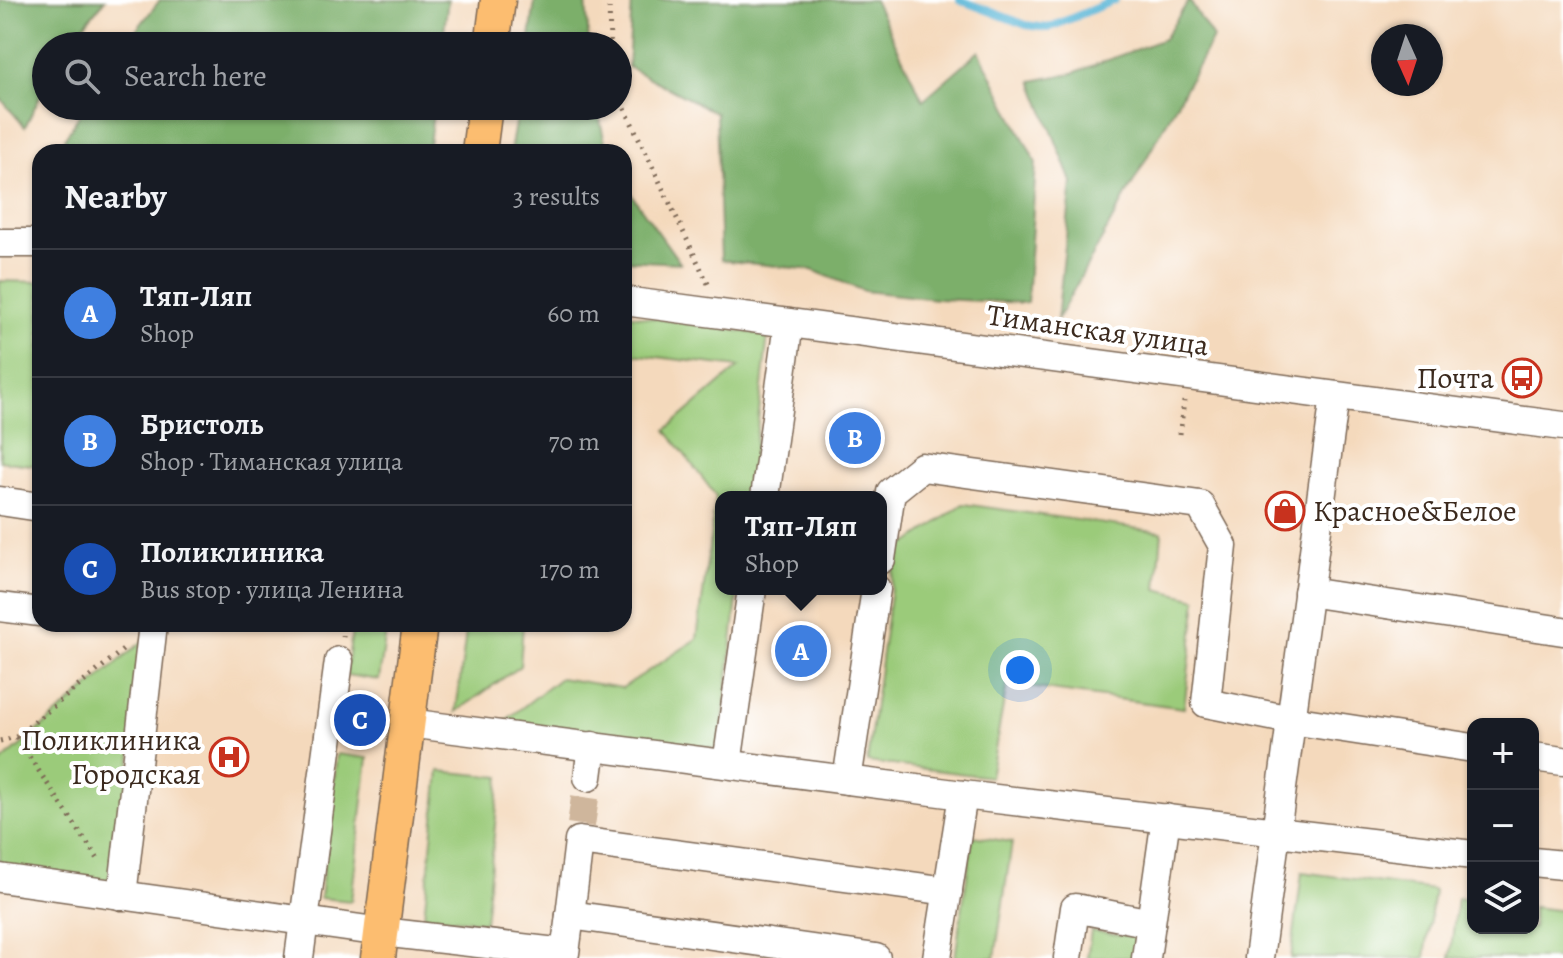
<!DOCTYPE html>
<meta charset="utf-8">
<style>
:root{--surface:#171b24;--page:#242831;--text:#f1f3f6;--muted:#9ea1a6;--line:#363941;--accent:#c8321e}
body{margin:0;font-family:Alegreya,serif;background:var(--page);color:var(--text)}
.controls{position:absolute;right:24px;bottom:24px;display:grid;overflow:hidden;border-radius:16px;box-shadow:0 2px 6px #0004}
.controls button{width:72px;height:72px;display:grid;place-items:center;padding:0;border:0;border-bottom:2px solid var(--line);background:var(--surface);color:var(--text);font:40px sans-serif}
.compass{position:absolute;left:1371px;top:24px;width:72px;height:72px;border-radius:50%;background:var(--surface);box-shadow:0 2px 6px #0004;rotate:177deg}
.you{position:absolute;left:1020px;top:670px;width:28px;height:28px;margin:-20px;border:6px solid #fff;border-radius:50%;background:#1a73e8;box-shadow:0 0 0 12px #1a73e833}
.badge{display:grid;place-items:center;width:52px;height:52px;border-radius:50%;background:var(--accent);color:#fff;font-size:26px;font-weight:700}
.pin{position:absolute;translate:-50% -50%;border:4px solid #fff;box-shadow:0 2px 8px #0006}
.popup{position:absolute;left:715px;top:491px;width:172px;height:104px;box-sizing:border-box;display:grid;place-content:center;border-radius:16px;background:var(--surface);filter:drop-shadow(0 2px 6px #0005);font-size:26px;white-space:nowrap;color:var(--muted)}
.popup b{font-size:30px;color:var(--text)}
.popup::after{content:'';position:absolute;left:50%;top:100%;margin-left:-16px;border:16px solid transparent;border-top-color:var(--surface)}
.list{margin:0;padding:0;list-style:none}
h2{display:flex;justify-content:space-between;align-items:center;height:104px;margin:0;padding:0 32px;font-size:34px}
h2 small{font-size:26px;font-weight:400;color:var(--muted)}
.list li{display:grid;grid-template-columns:52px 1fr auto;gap:24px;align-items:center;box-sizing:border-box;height:128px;padding:0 32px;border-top:2px solid var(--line)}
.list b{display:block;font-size:30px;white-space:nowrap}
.list p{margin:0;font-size:26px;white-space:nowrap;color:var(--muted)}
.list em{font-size:26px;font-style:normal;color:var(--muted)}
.icon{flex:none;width:44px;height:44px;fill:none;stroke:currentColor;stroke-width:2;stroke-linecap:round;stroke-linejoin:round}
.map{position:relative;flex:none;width:1563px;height:958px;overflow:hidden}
.search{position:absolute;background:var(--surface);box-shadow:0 2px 6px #0004;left:32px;top:32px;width:600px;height:88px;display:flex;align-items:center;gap:20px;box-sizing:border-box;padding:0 28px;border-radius:44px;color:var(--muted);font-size:30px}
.panel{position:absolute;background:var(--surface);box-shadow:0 2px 6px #0004;left:32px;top:144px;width:600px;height:488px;border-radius:24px}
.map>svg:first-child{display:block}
.green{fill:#9bcb7a;stroke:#6b7a4c;stroke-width:2}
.forest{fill:#7caf6a;stroke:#5c6c44;stroke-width:2}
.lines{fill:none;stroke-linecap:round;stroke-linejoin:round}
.stream{stroke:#58b5d6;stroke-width:8}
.minor-tunnel{stroke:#cfb69c;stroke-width:28;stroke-dasharray:28 14;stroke-linecap:butt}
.minor-casing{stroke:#7c6755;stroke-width:31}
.major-casing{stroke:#7c6755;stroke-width:37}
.path{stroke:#7c6755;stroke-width:5;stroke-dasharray:2 6;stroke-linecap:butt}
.minor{stroke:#fff;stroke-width:28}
.major{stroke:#fcbd6f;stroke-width:34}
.labels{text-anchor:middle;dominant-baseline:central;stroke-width:8;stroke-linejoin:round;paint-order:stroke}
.street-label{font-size:30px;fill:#3b2a1e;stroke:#fff}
.poi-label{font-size:30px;fill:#3b2a1e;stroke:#fff;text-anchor:end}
</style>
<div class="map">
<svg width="1563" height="958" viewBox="0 0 1563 958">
<rect width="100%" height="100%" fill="#fff"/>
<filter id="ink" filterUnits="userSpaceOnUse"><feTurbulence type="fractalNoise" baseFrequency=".0125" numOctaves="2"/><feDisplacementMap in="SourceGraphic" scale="16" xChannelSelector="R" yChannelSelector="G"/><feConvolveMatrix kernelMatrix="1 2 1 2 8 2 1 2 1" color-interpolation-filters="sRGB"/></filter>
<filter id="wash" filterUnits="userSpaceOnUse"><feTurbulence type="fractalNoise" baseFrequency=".006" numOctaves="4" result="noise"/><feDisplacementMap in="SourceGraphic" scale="32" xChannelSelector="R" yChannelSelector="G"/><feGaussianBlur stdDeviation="1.8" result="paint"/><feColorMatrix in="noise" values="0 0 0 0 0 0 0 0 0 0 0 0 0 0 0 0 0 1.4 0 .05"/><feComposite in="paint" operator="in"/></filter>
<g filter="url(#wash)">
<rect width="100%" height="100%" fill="#f4d9bc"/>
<g class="green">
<polygon points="0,281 40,282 40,466 0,461"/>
<polygon points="624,314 768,335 749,497 721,497 721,589 738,589 720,749 505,721 560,678 622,688 697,639 716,496 666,430 739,367 624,353"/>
<polygon points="963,504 1162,532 1157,589 1197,599 1184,708 1007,684 990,777 867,762 896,552"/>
<polygon points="353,624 387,624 379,680 346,675"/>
<polygon points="467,624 523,624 520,666 456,712"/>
<polygon points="144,640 117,889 0,873 0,763"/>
<polygon points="337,754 368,758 351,901 320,898"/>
<polygon points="439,771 500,777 485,922 424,916"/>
<polygon points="973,836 1012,842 995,958 955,958"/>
<polygon points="1302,872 1434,890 1425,958 1291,958"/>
<polygon points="1457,898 1473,900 1473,928 1533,928 1533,907 1563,911 1563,958 1450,958"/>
<polygon points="1091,931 1145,938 1142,958 1087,958"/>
</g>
<g class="forest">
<polygon points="0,0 105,0 67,46 46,46 46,84 25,127 0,98"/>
<polygon points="160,0 448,0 442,46 124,46"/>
<polygon points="535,0 586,0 589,46 529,46"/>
<polygon points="632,0 874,0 923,100 979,51 1036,163 1027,303 937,299 864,291 812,270 721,260 716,113 628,67"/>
<polygon points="1189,0 1213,38 1057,320 1072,182 1032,81 1073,73 1164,39"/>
<polygon points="85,106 434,106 428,152 56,152"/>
<polygon points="518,106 597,106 607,152 510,152"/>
<polygon points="624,184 680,263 624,260"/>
</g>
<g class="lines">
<polyline class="stream" points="960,0 1026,25 1048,28 1115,0"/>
</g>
</g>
<g filter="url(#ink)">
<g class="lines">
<polyline class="minor-tunnel" points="581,825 588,777"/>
<g class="minor-casing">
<g id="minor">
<polyline points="0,243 40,243"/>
<polyline points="624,301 1563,426"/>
<polyline points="765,497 789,323"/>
<polyline points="0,501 40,507"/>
<polyline points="881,559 891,492 922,467 1200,505 1223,546 1206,703 1291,720 1473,748"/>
<polyline points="1308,592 1563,631"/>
<polyline points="0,607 40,612"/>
<polyline points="408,723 963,795 1473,855"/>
<polyline points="1533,757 1563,761"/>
<polyline points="727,764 752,589"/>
<polyline points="588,777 592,746"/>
<polyline points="847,780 876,589"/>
<polyline points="1533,862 1563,865"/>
<polyline points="0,878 382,932 565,953 570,915 876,958"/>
<polyline points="122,896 153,624"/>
<polyline points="570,915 579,841 948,891"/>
<polyline points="299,958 339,661"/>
<polyline points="937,958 963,795"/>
<polyline points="1068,958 1075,908 1151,923"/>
<polyline points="1146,958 1166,818"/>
<polyline points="1259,958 1335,396"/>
</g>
</g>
<g class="major-casing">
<g id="major">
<polyline points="492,46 498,0"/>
<polyline points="479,152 485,106"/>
<polyline points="378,958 420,624"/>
</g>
</g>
<g class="path">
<polyline points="609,0 610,46"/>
<polyline points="618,94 710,288"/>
<polyline points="1180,434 1184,401"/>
<polyline points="343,637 345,624"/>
<polyline points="16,737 100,862"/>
<polyline points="0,741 16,737 124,649"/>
</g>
<use href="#minor" class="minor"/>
<use href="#major" class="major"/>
</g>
</g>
<defs>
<g id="bus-ring" transform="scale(2)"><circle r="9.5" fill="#fff" stroke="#c8321e" stroke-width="1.5"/><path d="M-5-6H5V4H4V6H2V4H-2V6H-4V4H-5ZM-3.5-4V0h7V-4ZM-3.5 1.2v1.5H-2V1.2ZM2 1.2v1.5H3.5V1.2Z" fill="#c8321e"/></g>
<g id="shop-ring" transform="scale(2)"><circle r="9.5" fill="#fff" stroke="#c8321e" stroke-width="1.5"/><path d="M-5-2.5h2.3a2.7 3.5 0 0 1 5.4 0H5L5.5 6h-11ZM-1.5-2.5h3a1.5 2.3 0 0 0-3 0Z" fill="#c8321e"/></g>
<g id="hospital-ring" transform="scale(2)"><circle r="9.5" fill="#fff" stroke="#c8321e" stroke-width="1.5"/><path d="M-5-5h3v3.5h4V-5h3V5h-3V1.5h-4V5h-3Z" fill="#c8321e"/></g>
</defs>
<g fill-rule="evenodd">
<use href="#bus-ring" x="1522" y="378"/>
<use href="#shop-ring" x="1285" y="511"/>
<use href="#hospital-ring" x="229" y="757"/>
</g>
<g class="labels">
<g class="street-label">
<text transform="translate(1098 330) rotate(8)">Тиманская улица</text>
</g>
<g class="poi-label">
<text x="1494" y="378">Почта</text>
<text x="1313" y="511" text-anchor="start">Красное&amp;Белое</text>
<text x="201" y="740">Поликлиника<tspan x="201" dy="34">Городская</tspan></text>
</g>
</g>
</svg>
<div class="controls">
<button>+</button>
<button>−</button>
<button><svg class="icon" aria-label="layers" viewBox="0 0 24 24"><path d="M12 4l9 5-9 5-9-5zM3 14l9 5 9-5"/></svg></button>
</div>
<svg class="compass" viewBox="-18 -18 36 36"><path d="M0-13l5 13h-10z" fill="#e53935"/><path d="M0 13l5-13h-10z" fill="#9ea1a6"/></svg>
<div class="you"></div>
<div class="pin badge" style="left:801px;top:651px;background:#3f7fe0">A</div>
<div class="popup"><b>Тяп-Ляп</b>Shop</div>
<div class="pin badge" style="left:855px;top:438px;background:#3f7fe0">B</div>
<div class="pin badge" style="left:360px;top:720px;background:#1a4fb4">C</div>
<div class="search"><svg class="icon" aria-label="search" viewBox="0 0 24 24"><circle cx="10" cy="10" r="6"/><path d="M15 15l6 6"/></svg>Search here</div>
<section class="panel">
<h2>Nearby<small>3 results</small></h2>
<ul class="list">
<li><span class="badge" style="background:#3f7fe0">A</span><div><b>Тяп-Ляп</b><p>Shop</p></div><em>60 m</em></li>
<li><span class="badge" style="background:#3f7fe0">B</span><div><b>Бристоль</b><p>Shop · Тиманская улица</p></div><em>70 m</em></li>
<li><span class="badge" style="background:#1a4fb4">C</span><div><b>Поликлиника</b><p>Bus stop · улица Ленина</p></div><em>170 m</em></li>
</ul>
</section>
</div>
